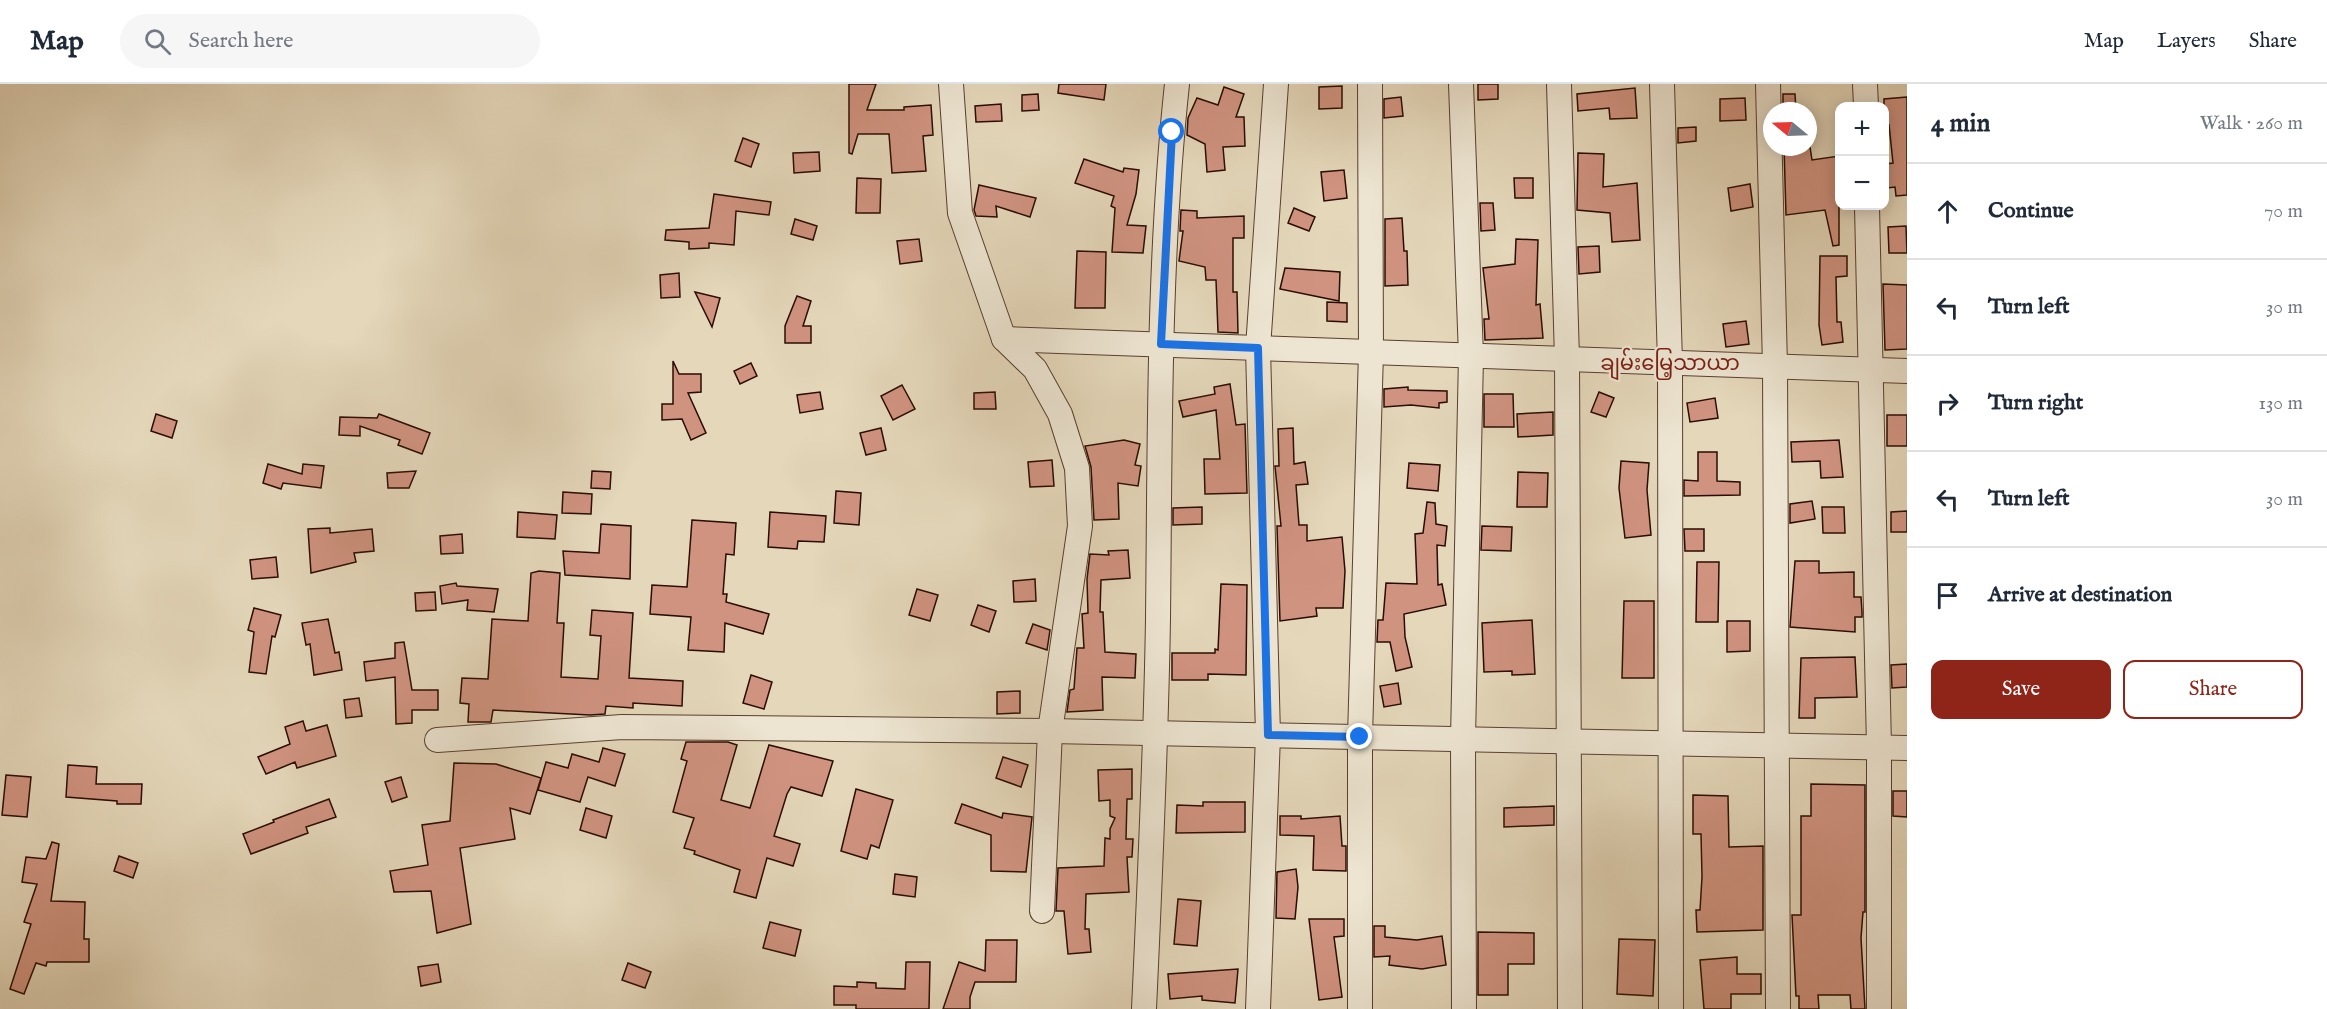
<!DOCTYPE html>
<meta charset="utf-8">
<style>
:root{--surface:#fff;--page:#f6f6f7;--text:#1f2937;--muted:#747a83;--line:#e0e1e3;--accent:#8f2418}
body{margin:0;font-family:"IM FELL English","Noto Sans Myanmar",serif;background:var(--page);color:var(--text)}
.controls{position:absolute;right:18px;top:18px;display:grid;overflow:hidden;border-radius:12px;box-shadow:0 3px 15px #0003}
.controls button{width:54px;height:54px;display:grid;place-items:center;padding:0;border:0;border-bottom:2px solid var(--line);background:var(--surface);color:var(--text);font:30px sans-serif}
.compass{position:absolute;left:1763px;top:18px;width:54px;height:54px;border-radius:50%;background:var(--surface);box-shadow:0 3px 15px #0003;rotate:289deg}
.stop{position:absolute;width:18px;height:18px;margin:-14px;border:4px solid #1a73e8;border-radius:50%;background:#fff}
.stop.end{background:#1a73e8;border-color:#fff;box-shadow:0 2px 6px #0008}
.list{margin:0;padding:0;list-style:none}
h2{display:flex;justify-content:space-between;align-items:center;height:78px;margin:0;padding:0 24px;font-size:26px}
h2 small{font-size:20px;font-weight:400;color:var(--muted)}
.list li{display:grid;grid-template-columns:39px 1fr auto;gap:18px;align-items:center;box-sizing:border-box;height:96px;padding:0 24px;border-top:2px solid var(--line)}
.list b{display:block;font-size:22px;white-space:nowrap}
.list em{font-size:20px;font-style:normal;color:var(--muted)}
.actions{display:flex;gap:12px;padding:18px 24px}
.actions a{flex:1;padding:14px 0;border:2px solid var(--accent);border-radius:12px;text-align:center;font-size:21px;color:var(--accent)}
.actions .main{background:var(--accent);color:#fff}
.icon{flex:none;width:33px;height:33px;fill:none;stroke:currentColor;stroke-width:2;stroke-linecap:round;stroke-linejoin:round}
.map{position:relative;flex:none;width:1907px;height:925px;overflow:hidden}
header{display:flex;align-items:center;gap:36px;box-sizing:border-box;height:84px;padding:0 30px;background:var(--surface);border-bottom:2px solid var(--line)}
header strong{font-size:28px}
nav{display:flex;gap:33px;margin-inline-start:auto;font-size:21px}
.search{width:420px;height:54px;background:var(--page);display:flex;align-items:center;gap:15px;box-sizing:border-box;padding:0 21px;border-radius:33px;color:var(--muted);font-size:22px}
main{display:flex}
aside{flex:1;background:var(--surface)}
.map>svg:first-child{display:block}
.building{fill:#d09380;stroke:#2a0c00;stroke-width:1.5}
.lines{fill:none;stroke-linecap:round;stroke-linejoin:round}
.minor-casing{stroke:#583f2e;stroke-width:26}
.minor{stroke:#ede5d2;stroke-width:24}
.route{stroke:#1a73e8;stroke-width:8}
.labels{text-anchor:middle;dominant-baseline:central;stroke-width:4.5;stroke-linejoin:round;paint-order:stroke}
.quarter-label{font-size:21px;fill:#7a1f14;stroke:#ede5d2}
</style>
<header>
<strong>Map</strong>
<div class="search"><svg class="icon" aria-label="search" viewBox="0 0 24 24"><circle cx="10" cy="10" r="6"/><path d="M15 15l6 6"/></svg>Search here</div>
<nav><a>Map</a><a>Layers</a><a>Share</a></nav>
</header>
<main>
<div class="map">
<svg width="1907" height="925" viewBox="0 0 1907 925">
<rect width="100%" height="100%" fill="#e4d7ba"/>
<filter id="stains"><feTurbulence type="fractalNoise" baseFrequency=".00333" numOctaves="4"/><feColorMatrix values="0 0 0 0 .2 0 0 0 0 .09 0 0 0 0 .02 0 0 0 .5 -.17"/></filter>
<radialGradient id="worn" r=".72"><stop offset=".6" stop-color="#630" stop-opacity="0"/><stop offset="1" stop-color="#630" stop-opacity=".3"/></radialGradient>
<g class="building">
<polygon points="849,0 876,0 867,26 904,26 904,23 931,21 933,51 923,52 926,87 892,89 889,50 858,50 852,70 849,69"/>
<polygon points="1059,0 1106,0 1104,16 1058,9"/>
<polygon points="1478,0 1498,0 1498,15 1478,16"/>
<polygon points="1342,2 1342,24 1319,25 1319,3"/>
<polygon points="1224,3 1244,10 1236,33 1244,33 1245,62 1223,63 1225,86 1207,88 1205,60 1187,51 1188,34 1197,14 1218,21"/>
<polygon points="1635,4 1637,34 1610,35 1609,24 1578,27 1577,10"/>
<polygon points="1038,10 1039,26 1022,27 1022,11"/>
<polygon points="1783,10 1795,10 1796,27 1783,27"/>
<polygon points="1401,13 1403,32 1384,34 1384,15"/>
<polygon points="1907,13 1907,111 1896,112 1895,103 1887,104 1885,80 1893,79 1889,41 1884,42 1884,15"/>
<polygon points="1745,14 1746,36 1720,37 1720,15"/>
<polygon points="1001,20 1002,37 976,38 975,22"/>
<polygon points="1696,43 1696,57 1678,59 1678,44"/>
<polygon points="743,54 759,60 751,83 735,77"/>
<polygon points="1784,63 1810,63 1812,76 1839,72 1839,161 1833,162 1825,126 1786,131"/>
<polygon points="819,68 820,87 794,89 793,69"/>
<polygon points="1578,69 1604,70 1603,103 1637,99 1640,156 1612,158 1610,129 1577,126"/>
<polygon points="1084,75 1123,88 1124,84 1139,86 1136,110 1127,141 1146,142 1143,169 1112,168 1115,124 1111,122 1114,112 1075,99"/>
<polygon points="1344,86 1347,114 1324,117 1321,88"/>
<polygon points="857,94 881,95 880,129 856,129"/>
<polygon points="1514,94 1533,94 1533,114 1515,114"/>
<polygon points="1750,100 1753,123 1731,127 1728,104"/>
<polygon points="979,101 1036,114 1030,133 996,122 997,133 976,132 974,126"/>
<polygon points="714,110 771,118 769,131 736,127 734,161 709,159 709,164 689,165 689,158 665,156 666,146 709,144"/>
<polygon points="1480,119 1493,119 1495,146 1481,147"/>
<polygon points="1294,124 1315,133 1309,147 1288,139"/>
<polygon points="1181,126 1197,127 1197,134 1244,132 1244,154 1233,154 1233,208 1237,208 1238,249 1218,248 1216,196 1206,196 1205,183 1179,177 1183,147 1180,147"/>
<polygon points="1402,134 1404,167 1407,167 1408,201 1385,202 1385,135"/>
<polygon points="795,135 817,142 813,156 791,150"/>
<polygon points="1906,142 1907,169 1889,169 1888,143"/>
<polygon points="919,155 922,177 900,180 897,157"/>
<polygon points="1516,155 1538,156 1536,221 1540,220 1543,254 1485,256 1484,235 1489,235 1483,184 1515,180"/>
<polygon points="1599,162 1600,188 1579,190 1578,163"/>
<polygon points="1077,167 1106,168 1105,224 1075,224"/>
<polygon points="1820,172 1847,172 1847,192 1836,193 1837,238 1841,238 1843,258 1822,261 1819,241"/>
<polygon points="1285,184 1340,188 1339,217 1280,205"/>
<polygon points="679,189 680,213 661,214 660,191"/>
<polygon points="1883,200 1907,201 1907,265 1885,266"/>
<polygon points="695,208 720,214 712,243"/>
<polygon points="797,212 811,217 803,242 811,242 811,259 785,259 785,242"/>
<polygon points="1327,218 1347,219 1347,238 1327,237"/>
<polygon points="1746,237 1749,260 1726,263 1723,240"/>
<polygon points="673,277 679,290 701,290 701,308 688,309 706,349 691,356 682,335 662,336 662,320 673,320"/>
<polygon points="751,279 757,292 740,300 734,287"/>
<polygon points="1230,300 1236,341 1245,340 1247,409 1205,410 1204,375 1220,375 1216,326 1183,333 1179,317 1215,310 1214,303"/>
<polygon points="902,301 915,325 893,336 881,312"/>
<polygon points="1408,303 1408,306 1447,307 1447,318 1439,319 1439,324 1411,321 1384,323 1384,305"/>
<polygon points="820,308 823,325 800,329 797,311"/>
<polygon points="995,308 996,325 974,325 974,309"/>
<polygon points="1599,308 1614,314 1606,333 1591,328"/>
<polygon points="1484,310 1513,310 1514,343 1484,343"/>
<polygon points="1715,314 1718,334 1690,338 1687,319"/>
<polygon points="1553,328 1553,351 1518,353 1517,330"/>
<polygon points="156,330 177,337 172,354 151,347"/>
<polygon points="379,330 430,349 422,370 398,361 400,356 360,342 360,352 339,351 340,333 377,334"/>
<rect x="1887" y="331" width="20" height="31"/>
<polygon points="881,344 886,366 866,371 860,349"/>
<polygon points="1293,344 1294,380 1305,378 1308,400 1296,401 1299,441 1307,441 1307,457 1342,453 1345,487 1343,524 1316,524 1317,532 1280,537 1277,442 1281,442 1275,382 1279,382 1278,345"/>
<polygon points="1124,356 1140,360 1135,381 1141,382 1138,402 1118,399 1119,435 1094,436 1091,383 1085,362"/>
<polygon points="1839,356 1843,393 1821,394 1820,377 1792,378 1791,358"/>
<polygon points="1698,368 1717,368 1717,397 1740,398 1740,411 1684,412 1684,396 1698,397"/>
<polygon points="1052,376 1054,402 1030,403 1028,378"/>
<polygon points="1621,377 1649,379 1647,406 1651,451 1625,454 1619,404"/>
<polygon points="1409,379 1440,381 1438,407 1407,404"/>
<polygon points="268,380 302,390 303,380 324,382 321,404 283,399 281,405 263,399"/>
<polygon points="416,387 409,404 388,404 387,389"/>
<polygon points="592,387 611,388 610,405 591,404"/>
<polygon points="1518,388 1548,389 1547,423 1517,423"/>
<polygon points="836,407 861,409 859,441 834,439"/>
<polygon points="563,408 592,410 591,430 562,429"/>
<polygon points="1812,417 1815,435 1790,439 1790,420"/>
<polygon points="1427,418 1435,419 1436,440 1447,442 1445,462 1437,461 1438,501 1442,500 1446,521 1404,530 1405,553 1412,583 1396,587 1390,558 1377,558 1378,536 1383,536 1386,499 1417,500 1415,450 1423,449"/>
<polygon points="1202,423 1202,440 1173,441 1173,424"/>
<polygon points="1822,423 1844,423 1845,449 1823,449"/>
<polygon points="1907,427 1907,448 1891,448 1891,428"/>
<polygon points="518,428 557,431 555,455 517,453"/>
<polygon points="770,428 826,432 824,458 798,457 797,465 768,463"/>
<polygon points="692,436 736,439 734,471 726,470 723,510 727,510 726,518 769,530 763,550 725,539 724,568 688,566 691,533 650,530 652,501 687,503"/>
<polygon points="601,440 631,442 630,495 565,491 563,467 599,469"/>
<polygon points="1482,442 1512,443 1511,467 1481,466"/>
<polygon points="330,444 330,449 372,445 374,467 354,469 356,478 311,489 308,445"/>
<polygon points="1684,445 1704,445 1704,467 1685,467"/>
<polygon points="462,450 463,469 441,470 440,452"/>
<polygon points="1128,466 1130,494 1101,496 1100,528 1103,528 1105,568 1136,570 1135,594 1102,593 1103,626 1067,628 1070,606 1074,605 1077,564 1084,564 1082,530 1088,529 1087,495 1090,470 1109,471 1108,467"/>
<polygon points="276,473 278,493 252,495 250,476"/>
<polygon points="1795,477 1819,477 1819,489 1854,488 1854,513 1861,513 1862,528 1862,533 1855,533 1855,548 1790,543"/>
<polygon points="1697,478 1719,478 1718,538 1696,538"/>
<polygon points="539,487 560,489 557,539 564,539 561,593 598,595 601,552 590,551 592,526 633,529 629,594 683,597 682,622 633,619 633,624 606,622 605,630 590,631 493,626 491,638 468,638 469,620 460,619 462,594 488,595 492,535 528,537 531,489"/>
<polygon points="1035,495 1036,517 1014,518 1013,497"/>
<polygon points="456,499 457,502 498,505 494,528 467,526 468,516 442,520 440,502"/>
<polygon points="1221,500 1247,501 1246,591 1208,590 1208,596 1172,596 1172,569 1215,569 1215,565 1218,566"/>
<polygon points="917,505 938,511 930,537 909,531"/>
<polygon points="435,508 436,526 416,527 415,509"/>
<polygon points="1624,517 1654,517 1654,594 1622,594"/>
<polygon points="978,521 996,527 989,548 971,541"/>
<polygon points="254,524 281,531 275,553 272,552 266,590 249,588 254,548 248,546"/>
<polygon points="328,535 335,569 339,568 342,586 314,591 310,560 306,561 302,539"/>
<polygon points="1532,536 1535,590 1512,591 1512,587 1484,588 1482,539"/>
<polygon points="1727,537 1750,537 1750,567 1727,568"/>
<polygon points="1033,540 1050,546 1047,566 1026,559"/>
<polygon points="404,558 412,606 438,606 438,626 412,626 412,639 396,640 395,593 366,597 364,578 395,574 395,559"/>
<polygon points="1855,573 1857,613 1815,614 1815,634 1799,634 1801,574"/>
<polygon points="1907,580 1907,603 1892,604 1891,581"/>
<polygon points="751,591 772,598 764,625 743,619"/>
<polygon points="1398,599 1401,620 1384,623 1380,602"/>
<polygon points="1020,607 1020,629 997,630 997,608"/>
<polygon points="359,614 362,632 346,634 344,616"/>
<polygon points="303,637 306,647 327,641 336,672 297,684 295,678 266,690 258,673 290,660 285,643"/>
<polygon points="686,658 728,658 737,661 721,716 750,724 769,661 833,677 822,712 791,703 787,710 774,752 800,760 793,782 767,774 756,814 734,808 740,786 694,770 695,767 684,764 694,734 673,728 687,677 681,675"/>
<polygon points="603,664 625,670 615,702 588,693 580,718 538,706 546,678 568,684 572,670 599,678"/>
<polygon points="1003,673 1028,681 1021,703 996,694"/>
<polygon points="454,679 496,680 541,694 530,730 510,724 515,755 460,764 471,840 437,849 431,807 394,808 390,787 428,781 422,741 450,737"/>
<polygon points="68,681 97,683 96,700 142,700 141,720 117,720 117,717 66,713"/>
<polygon points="1132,685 1132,715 1127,715 1126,755 1133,755 1132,773 1127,773 1129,808 1086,810 1085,845 1089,845 1091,868 1068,870 1064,827 1056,827 1058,784 1104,782 1105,754 1110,755 1110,745 1115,734 1110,732 1110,716 1099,717 1098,686"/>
<polygon points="6,691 31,693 27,733 2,731"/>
<polygon points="401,693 407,713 392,718 385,698"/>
<polygon points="1811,700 1865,701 1865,828 1863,828 1861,854 1865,925 1851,925 1850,911 1818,911 1819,925 1799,925 1799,912 1796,912 1792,831 1801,831 1801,732 1811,732"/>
<polygon points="856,705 893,716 879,764 871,761 867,775 841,767"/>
<polygon points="1893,707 1907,707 1907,733 1893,732"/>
<polygon points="1693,711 1728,712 1729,763 1763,762 1763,846 1697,848 1696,826 1700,826 1702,793 1701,750 1693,750"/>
<polygon points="329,715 336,733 306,743 308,749 251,770 243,750 274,738 273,736"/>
<polygon points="1203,718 1245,718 1245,748 1176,749 1177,721 1203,722"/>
<polygon points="962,720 1002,734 1003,729 1032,733 1026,788 991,787 991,751 955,739"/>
<polygon points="1554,722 1554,741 1504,743 1504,724"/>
<polygon points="586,724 612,732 606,754 580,746"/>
<polygon points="1280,732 1301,732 1301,735 1340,732 1342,762 1346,762 1346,787 1313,786 1314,752 1280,751"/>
<polygon points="52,758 59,760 51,817 85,818 84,855 89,855 89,878 47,878 46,882 36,879 24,910 10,905 31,840 24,838 37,800 22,798 26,773 46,775"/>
<polygon points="119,772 138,779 133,794 114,787"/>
<polygon points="1296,785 1298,803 1295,835 1276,834 1277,788"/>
<polygon points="895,790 917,793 915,813 893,810"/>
<polygon points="1178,815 1201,817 1197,862 1174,860"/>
<polygon points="1309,835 1344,835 1344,852 1334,853 1342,913 1319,916"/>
<polygon points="770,838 801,846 795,872 763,864"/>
<polygon points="1374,842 1385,842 1385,853 1417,856 1442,852 1446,881 1422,885 1389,881 1390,872 1374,873"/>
<polygon points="1478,848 1534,849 1534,880 1508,880 1508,911 1478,911"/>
<polygon points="1619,855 1655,856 1653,912 1617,910"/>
<polygon points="986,856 1017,856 1016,898 975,898 970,913 970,925 943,925 959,878 985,887"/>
<polygon points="1737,873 1737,890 1761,890 1761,910 1731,910 1731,925 1704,925 1700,876"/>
<polygon points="906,878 930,878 929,925 856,925 856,921 834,921 834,902 857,903 857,898 876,899 876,904 905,905"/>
<polygon points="628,879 651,888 645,904 622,896"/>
<polygon points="438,880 441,898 421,902 418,883"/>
<polygon points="1238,885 1235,919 1202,916 1202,912 1170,915 1168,890"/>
</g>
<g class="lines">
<g class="minor-casing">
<g id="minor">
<polyline points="951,0 960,129 1004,255 1035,285 1060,330 1077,384 1080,442 1050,647 1042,827"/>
<polyline points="1461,0 1471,272 1463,655 1464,925"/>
<polyline points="1559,0 1567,275 1570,925"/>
<polyline points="1662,0 1670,279 1671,925"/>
<polyline points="1768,0 1775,282 1778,925"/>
<polyline points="1865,0 1866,22"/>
<polyline points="1867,122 1879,663 1879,925"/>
<polyline points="1004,255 1907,287"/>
<polyline points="437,656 622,643 1050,647 1907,664"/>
<path d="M 1144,925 C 1150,795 1156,665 1158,534 C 1160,357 1158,177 1177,0"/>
<polyline points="1258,925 1268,651 1258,264 1276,0"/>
<polyline points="1360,925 1360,653 1371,268 1370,0"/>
</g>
</g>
<use href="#minor" class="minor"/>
</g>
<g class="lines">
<polyline class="route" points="1172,48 1161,260 1258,264 1268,651 1360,653"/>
</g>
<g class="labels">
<g class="quarter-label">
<text x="1670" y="280">ချမ်းမြေ့သာယာ</text>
</g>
</g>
<rect width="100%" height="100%" filter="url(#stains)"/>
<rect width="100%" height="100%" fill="url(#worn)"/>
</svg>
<div class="controls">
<button>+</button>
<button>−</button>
</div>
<svg class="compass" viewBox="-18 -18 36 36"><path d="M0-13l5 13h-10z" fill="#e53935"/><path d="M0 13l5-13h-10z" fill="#747a83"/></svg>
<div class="stop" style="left:1172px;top:48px"></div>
<div class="stop end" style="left:1360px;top:653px"></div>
</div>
<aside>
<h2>4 min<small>Walk · 260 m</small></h2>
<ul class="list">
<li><svg class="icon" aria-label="ahead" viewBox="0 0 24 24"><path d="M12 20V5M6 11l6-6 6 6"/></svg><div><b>Continue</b></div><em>70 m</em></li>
<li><svg class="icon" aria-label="left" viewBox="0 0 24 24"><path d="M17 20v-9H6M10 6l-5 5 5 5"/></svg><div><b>Turn left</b></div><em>30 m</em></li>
<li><svg class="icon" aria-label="right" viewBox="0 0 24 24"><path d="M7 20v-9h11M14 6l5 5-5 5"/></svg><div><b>Turn right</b></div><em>130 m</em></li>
<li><svg class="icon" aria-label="left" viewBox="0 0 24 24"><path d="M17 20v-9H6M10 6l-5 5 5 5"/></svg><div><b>Turn left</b></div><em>30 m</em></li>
<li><svg class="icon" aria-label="arrive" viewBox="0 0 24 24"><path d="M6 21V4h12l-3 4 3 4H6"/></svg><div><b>Arrive at destination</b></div></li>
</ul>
<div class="actions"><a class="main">Save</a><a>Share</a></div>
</aside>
</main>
